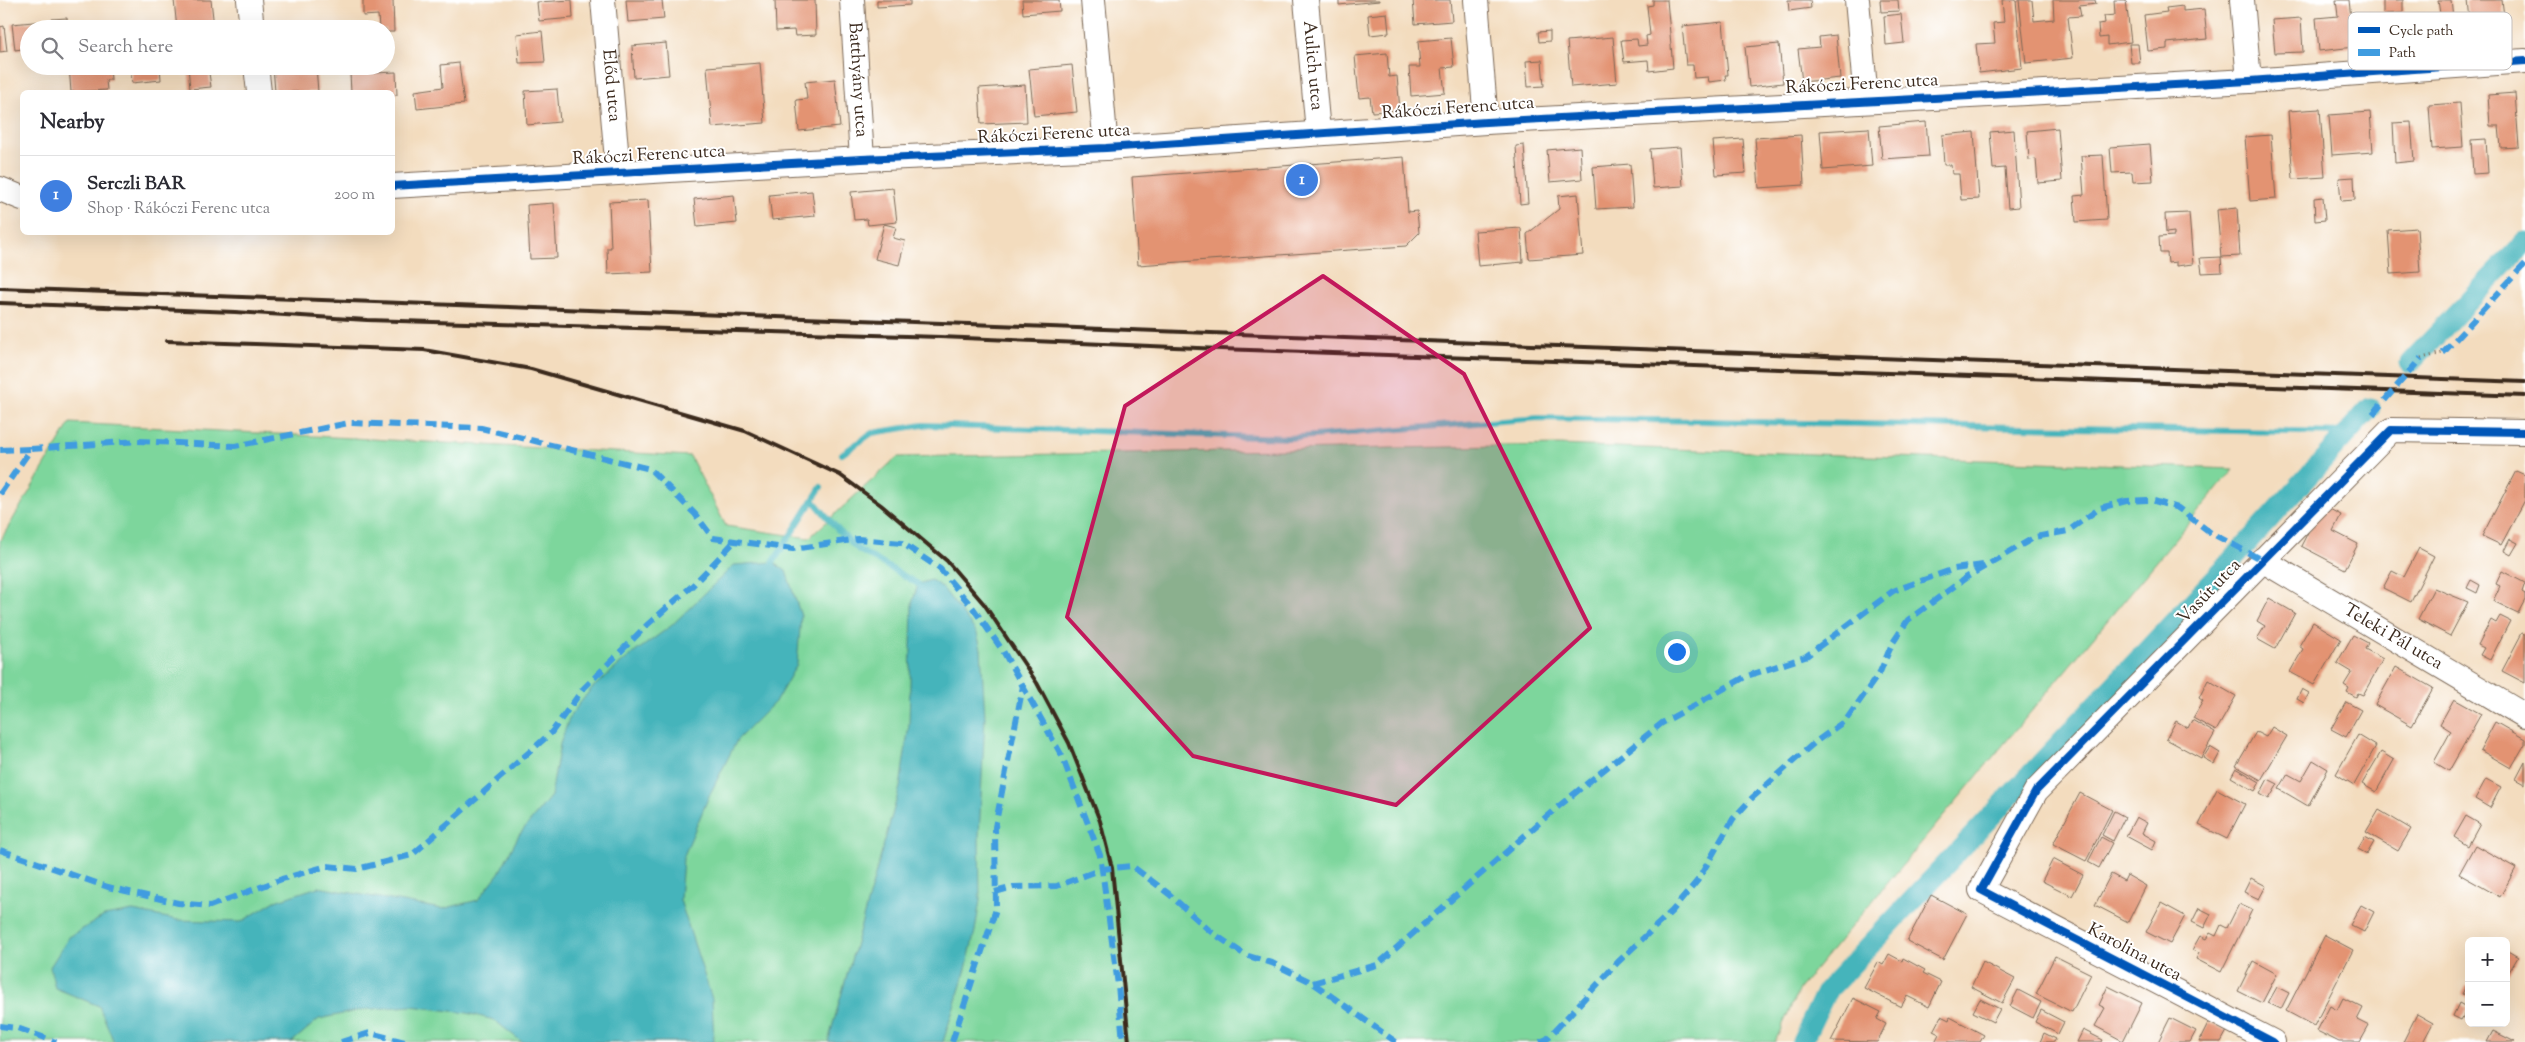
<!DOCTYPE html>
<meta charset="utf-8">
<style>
:root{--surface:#fff;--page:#f2f2f3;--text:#2b2b33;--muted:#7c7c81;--line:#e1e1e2;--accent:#d1495b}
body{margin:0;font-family:"Sorts Mill Goudy",serif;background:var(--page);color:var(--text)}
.controls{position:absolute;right:15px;bottom:15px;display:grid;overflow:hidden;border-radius:8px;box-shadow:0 5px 20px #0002}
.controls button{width:45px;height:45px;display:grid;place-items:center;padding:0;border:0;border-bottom:1px solid var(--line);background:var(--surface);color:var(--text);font:25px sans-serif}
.you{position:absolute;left:1676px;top:651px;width:18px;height:18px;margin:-12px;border:4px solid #fff;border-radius:50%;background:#1a73e8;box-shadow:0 0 0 8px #1a73e833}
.badge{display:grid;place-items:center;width:32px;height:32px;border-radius:50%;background:var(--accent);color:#fff;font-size:16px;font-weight:700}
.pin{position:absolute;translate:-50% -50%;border:2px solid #fff;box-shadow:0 1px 5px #0006}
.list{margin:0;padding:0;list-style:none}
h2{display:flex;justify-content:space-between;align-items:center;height:65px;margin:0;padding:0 20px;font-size:21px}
h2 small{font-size:16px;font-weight:400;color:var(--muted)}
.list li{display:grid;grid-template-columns:32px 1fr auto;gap:15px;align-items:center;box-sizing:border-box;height:80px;padding:0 20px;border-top:1px solid var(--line)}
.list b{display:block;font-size:19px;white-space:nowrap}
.list p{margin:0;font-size:16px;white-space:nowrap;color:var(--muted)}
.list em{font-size:16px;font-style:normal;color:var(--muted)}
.icon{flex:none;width:28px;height:28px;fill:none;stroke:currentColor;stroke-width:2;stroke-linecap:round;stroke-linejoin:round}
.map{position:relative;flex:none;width:2525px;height:1042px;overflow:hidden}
.search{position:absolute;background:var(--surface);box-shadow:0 5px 20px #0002;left:20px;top:20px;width:375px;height:55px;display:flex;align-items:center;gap:12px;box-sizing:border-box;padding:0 18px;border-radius:28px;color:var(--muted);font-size:19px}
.panel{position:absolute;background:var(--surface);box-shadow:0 5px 20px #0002;left:20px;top:90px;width:375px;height:145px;border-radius:8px}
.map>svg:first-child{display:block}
.green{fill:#7dd69c;stroke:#5c805d}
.water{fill:#44b4bb;stroke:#406f6c}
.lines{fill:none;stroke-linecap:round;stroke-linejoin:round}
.stream{stroke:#44b4bb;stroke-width:6}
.canal{stroke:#44b4bb;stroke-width:21}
.building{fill:#e39372}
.minor-casing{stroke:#7b6856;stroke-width:26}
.path{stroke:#7b6856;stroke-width:3;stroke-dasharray:1 4;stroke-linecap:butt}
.minor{stroke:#fff;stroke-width:24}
.rail{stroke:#3b2a1e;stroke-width:4}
.quiet{stroke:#3f9ce0;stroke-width:6;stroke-dasharray:12 6;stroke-linecap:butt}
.cycleway-casing{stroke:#fff;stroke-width:11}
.cycleway{stroke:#0057b8;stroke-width:8}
.marked{fill:#c2185b;fill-opacity:0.2;stroke:#c2185b;stroke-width:4;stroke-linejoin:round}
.labels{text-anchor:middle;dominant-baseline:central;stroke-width:4;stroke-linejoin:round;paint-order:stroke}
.street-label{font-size:18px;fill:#3b2a1e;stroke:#fff}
.key{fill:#fff;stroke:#c4bfbc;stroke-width:1}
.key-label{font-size:14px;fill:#3b2a1e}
</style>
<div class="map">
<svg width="2525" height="1042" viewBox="0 0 2525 1042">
<rect width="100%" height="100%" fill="#fff"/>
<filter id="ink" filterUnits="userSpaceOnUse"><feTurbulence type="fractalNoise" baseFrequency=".02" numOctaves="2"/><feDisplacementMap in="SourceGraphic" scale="10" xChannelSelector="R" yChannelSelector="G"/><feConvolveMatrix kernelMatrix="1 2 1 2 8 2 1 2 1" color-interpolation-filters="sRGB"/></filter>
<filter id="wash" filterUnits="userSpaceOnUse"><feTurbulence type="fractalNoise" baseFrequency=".0096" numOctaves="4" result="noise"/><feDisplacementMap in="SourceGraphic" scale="20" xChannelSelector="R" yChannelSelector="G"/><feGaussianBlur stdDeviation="1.12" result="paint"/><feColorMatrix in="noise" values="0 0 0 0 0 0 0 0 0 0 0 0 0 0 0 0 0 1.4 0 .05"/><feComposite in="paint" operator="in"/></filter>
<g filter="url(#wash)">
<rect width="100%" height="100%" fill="#f3dcbe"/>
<polygon class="green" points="70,423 690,456 726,526 809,538 897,457 1559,445 2234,469 1799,989 1775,1042 0,1042 0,541"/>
<g class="water">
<polygon points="773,562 786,571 801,616 797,664 776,701 737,740 709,796 683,858 680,900 712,999 714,1042 522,1042 494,1020 467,1013 411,1006 361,1010 319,1019 292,1042 114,1042 99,1006 55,988 50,967 69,937 104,916 133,911 178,920 241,922 275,901 318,887 442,909 478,900 499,873 519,835 551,796 560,744 570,716 591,689 631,655 671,626 734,565"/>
<polygon points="931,580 942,587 977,633 981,649 985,717 979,836 980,900 975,931 966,969 943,1042 828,1042 900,787 909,725 912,604 918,584"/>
</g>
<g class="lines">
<g class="stream">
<polyline points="842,454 872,433 923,425 1288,438 1539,418 2347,433"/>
<polyline points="813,500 839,531 859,550 918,584"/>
<polyline points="769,569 821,487"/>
</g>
<g class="canal">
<polyline points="2410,363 2525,242"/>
<polyline points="1802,1042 1826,992 2231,561 2370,408"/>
</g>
</g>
<g id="blocks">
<g class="building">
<polygon points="174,0 211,0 214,27 177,29"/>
<polygon points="363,0 393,0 394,32 386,32 386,29 379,29 378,15 363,16"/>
<polygon points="572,0 573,18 539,21 537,2"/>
<polygon points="626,0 662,0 664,19 628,22"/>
<polygon points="775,0 815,0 816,35 795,36 794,30 776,31"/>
<polygon points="877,0 910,0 910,5 877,7"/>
<polygon points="1022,0 1059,0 1060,11 1023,14"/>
<polygon points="1339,0 1379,0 1379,1 1339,5"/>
<polygon points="1413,0 1450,0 1452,21 1415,24"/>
<polygon points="1653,0 1667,0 1673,68 1649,71 1648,60 1624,62 1621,40 1637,39 1638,46 1647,45 1646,36 1650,35 1647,6 1653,5"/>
<polygon points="1788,0 1810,0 1811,8 1789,11"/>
<polygon points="1880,0 1898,0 1899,11 1881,12"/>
<polygon points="2002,0 2016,0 2022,68 1979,73 1976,44 1995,43 1993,23 2004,22"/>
<polygon points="2019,0 2032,0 2034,21 2054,19 2053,0 2095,0 2096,4 2079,6 2081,16 2068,17 2073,58 2026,63"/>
<polygon points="2114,0 2126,0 2131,42 2107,45 2107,37 2099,38 2098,24 2105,23 2104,16 2115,15"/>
<polygon points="2336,0 2349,0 2354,47 2319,51 2316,18 2338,16"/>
<polygon points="2383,0 2403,0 2403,13 2383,14"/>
<polygon points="2438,0 2451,0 2455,37 2431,39 2428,16 2440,14"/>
<polygon points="2467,0 2502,0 2504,16 2499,17 2500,32 2484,34 2482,19 2469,20"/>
<polygon points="2183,6 2183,11 2204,9 2207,39 2167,43 2167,49 2148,51 2144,15 2167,12 2166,8"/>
<polygon points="1387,13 1389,33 1370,35 1368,15"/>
<polygon points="1901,14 1904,43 1886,45 1884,16"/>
<polygon points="67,18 68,29 53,29 52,19"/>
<polygon points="2301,18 2303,52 2275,53 2272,20"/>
<polygon points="44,21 45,29 29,29 29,48 15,50 12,24"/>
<polygon points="1723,22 1728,75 1725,75 1726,80 1709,82 1708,77 1694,78 1693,65 1686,65 1682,26"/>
<polygon points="4,26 7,51 0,52 0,27"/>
<polygon points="542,31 545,62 519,63 517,34"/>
<polygon points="1550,31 1550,41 1539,42 1538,32"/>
<polygon points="1836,35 1840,78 1802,82 1798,49 1820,47 1819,37"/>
<polygon points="1613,37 1617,83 1571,87 1567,41"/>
<polygon points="1451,38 1454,67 1442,68 1445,93 1411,96 1409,67 1420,67 1418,41"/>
<polygon points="666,43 669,75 634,78 632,46"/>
<polygon points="1779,44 1783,83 1749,87 1745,47"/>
<polygon points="2129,44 2138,44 2140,63 2131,63"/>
<polygon points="1387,53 1389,77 1397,76 1400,110 1372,112 1370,97 1359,98 1355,56"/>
<polygon points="1542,60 1544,86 1528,87 1526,61"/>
<polygon points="459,63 464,104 417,109 415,91 443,87 441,65"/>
<polygon points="760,63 765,123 712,127 707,67"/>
<polygon points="1072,65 1077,112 1034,116 1029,69"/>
<polygon points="69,66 110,66 111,80 106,80 107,90 71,92"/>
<polygon points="130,66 160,66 161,80 132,83"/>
<polygon points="188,66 208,66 211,87 190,89"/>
<polygon points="273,66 316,66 318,92 275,92"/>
<polygon points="396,72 397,95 392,95 392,92 351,92 350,74"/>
<polygon points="835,79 840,127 799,131 796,100 807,99 805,82"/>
<polygon points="1025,85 1027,122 981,124 979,88"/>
<polygon points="557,89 560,122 527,125 525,91"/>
<polygon points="2515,93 2519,147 2501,148 2499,126 2490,126 2488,95"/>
<polygon points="2460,103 2463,147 2432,149 2429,105"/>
<polygon points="2320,109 2325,177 2293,179 2288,111"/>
<polygon points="2370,112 2373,152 2332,155 2329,115"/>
<polygon points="1926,122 1929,156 1882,159 1879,126"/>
<polygon points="2411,122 2414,161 2395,163 2393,123"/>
<polygon points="1869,128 1872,166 1823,170 1820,131"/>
<polygon points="2058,128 2062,181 2038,183 2036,159 2029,160 2027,131"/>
<polygon points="2014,130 2019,207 2008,208 2005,168 1993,169 1990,132"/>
<polygon points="1974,132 1979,199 1961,200 1959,174 1952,174 1951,165 1944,165 1942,135"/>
<polygon points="1801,135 1804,185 1759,188 1755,138"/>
<polygon points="2271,135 2276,199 2250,201 2245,137"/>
<polygon points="1743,139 1746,173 1716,175 1713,141"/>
<polygon points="2486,139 2488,173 2473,174 2471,140"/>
<polygon points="2150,144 2153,181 2133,182 2132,172 2112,173 2110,147"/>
<polygon points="1524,145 1528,203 1520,204 1516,146"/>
<polygon points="1580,147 1582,179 1550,182 1547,150"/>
<polygon points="1680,147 1683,186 1653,188 1650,149"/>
<polygon points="2103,155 2107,220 2076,222 2074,196 2084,195 2081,156"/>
<polygon points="1404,157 1408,212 1417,211 1419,233 1406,246 1138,265 1132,177"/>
<polygon points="1630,164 1633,207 1596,209 1593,167"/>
<polygon points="2354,177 2355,200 2341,201 2339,178"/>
<polygon points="893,188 897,222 868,225 867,219 854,220 851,192"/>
<polygon points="812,191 815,216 772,220 769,195"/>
<polygon points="1578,194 1583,255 1529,259 1527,234 1559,209 1558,196"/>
<polygon points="734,195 737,223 697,227 694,199"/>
<polygon points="2323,197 2325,220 2315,221 2314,198"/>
<polygon points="648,200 652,272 608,274 607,248 611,248 609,202"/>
<polygon points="554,203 557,258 530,259 527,205"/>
<polygon points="2237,208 2240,256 2221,257 2217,210"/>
<polygon points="2189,213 2193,264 2176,266 2176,262 2168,263 2167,253 2160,253 2159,237 2174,236 2174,232 2166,233 2165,214"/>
<polygon points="884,224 896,227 893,238 905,241 899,265 875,259"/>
<polygon points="1521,228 1523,262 1478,266 1475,231"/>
<polygon points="2417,228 2420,272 2391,274 2388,230"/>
<polygon points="2221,257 2222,272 2202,273 2200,258"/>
<polygon points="2516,471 2525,475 2525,500 2501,545 2482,536"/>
<polygon points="2322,505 2341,515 2333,531 2358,544 2345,569 2301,546"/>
<polygon points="2510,539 2518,543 2511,555 2504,551"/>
<polygon points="2419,548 2434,556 2411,602 2383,588 2392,571 2404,577"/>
<polygon points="2502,571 2525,583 2522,592 2525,594 2525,600 2518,613 2493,601 2500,586 2496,584"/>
<polygon points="2471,580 2480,585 2477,593 2467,588"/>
<polygon points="2434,588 2468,602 2450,636 2418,619"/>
<polygon points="2269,598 2295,613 2275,649 2257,639 2265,626 2257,621"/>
<polygon points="2500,616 2510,621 2490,660 2480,655 2484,648 2478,645 2491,620 2496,623"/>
<polygon points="2313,622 2341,639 2314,685 2290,672 2303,649 2299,646"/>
<polygon points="2522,633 2525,634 2525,683 2502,671"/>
<polygon points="2353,635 2368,643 2365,649 2383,659 2363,695 2358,693 2356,697 2347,692 2349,688 2344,685 2352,672 2337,663"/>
<polygon points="2396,667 2433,688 2412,726 2375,705"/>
<polygon points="2208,680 2236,696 2216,731 2193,718 2203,701 2199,698"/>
<polygon points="2302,689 2309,693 2304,703 2297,699"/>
<polygon points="2454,699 2481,714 2449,771 2434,762 2451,731 2440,724"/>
<polygon points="2346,702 2361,710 2346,737 2331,729"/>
<polygon points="2192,720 2215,733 2201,758 2166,739 2176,721 2188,728"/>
<polygon points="2495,722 2525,739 2525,744 2511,768 2480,750"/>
<polygon points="2272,727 2287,736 2261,780 2236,766 2256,732 2266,737"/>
<polygon points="2358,735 2376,746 2354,785 2336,774"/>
<polygon points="2210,747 2220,753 2214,764 2203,758"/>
<polygon points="2381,752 2394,760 2376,792 2362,784"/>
<polygon points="2313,760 2328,769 2308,806 2279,789 2288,774 2301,781"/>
<polygon points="2525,762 2525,784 2516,779"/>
<polygon points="2236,768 2260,782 2255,791 2231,777"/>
<polygon points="2268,779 2278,784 2269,799 2260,794"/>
<polygon points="2486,779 2501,787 2490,808 2475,799"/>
<polygon points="2217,789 2245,804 2227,839 2199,825"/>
<polygon points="2080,793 2112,810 2086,861 2053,844"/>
<polygon points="2379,810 2411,829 2398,851 2366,832"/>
<polygon points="2114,811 2125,817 2113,841 2102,835"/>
<polygon points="2466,816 2480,824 2468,846 2454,837"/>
<polygon points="2136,817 2147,823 2142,833 2156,841 2152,850 2126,836"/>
<polygon points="2101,837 2112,843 2099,868 2088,862"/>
<polygon points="2365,837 2374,842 2367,854 2358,849"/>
<polygon points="2475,845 2516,868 2500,897 2459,874"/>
<polygon points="2053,859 2083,875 2072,896 2042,881"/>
<polygon points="2111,874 2124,881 2127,875 2146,886 2128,922 2095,905"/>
<polygon points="2251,878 2266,886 2259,899 2244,892"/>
<polygon points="1931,895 1967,914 1943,960 1907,941"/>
<polygon points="2161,903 2185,916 2170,944 2146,932"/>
<polygon points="2239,904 2252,910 2221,972 2196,959 2199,953 2192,950 2200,936 2206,939 2210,933 2216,936 2221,925 2227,928"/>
<polygon points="2361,905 2374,912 2364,932 2350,925"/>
<polygon points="2199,908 2211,914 2204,928 2192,922"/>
<polygon points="2325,935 2353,950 2314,1026 2286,1011"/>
<polygon points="2506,950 2518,957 2506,977"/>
<polygon points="1889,954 1902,961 1903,958 1925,970 1923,973 1941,982 1929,1007 1907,996 1901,1007 1864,988 1878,962 1883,965"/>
<polygon points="2055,956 2091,974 2072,1012 2036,994"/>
<polygon points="2253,961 2277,974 2262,1003 2238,991"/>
<polygon points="1983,962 2015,979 2002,1003 1971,987"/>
<polygon points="2108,986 2142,1003 2123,1041 2095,1026 2105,1008 2099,1005"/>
<polygon points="2466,986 2469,987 2469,998 2462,994"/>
<polygon points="2277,987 2289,993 2281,1009 2268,1003"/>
<polygon points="2018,990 2041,1002 2033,1018 2010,1006"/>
<polygon points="1853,998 1881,1012 1877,1019 1886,1024 1877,1042 1831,1041"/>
<polygon points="2343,998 2363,1008 2357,1020 2369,1026 2360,1042 2339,1042 2317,1031 2330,1006 2337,1010"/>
<polygon points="1980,999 2000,1009 1993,1022 1973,1012"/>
<polygon points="2459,1003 2468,1008 2461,1020 2453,1016"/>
<polygon points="2041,1010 2064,1022 2058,1034 2035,1022"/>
<polygon points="2417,1014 2433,1023 2423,1042 2403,1042"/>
<polygon points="1941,1016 1949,1020 1950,1017 1984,1035 1980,1042 1935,1042 1939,1034 1933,1031"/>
<polygon points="2170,1018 2196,1031 2190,1042 2158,1042"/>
<polygon points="2209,1022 2227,1031 2221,1042 2199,1042"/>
<polygon points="2083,1030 2103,1040 2102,1042 2077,1042"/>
<polygon points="2493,1031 2515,1042 2487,1042"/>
<polygon points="2044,1033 2056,1039 2054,1042 2040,1042"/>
</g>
</g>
</g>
<g filter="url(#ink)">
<use href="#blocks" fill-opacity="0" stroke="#7b6856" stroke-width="1"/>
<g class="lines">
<g class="minor-casing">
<g id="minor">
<polyline points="249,0 252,29"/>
<path id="s1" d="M 603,0 L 618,172"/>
<path id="s2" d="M 852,0 L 862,159"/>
<polyline points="1093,0 1106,148"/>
<path id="s3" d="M 1306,0 L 1318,132"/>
<polyline points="1476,0 1486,122"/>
<polyline points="1857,0 1866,100"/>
<polyline points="2242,0 2249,81"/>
<polyline points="256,66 259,92"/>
<polyline points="392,186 862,159 1106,148 1486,122 2249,81 2525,61"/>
<polyline points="0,189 22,198"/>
<path id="s4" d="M 2262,560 L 2525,716"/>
<polyline points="2273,1042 1981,890 2036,791 2391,430 2525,432"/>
</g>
</g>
<polyline class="path" points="2421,358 2443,353"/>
<use href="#minor" class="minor"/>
<g class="rail">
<polyline points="0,288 2525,382"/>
<polyline points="0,303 235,312 367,320 940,337 1221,349 2525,396"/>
<polyline points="167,341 424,350 531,369 745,431 840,475 881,505 947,561 984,604 1037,683 1069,743 1100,821 1112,868 1129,1042"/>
</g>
<g class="quiet">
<polyline points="2443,353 2525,264"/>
<polyline points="2373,414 2421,358"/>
<polyline points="0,450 31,449"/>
<polyline points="0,494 31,449 138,441 235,446 349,423 481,428 650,469 695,514 713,538 793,549 858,539 902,543 940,569 973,608 1003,651 1062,756 1100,855 1118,985 1123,1042"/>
<polyline points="0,850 108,887 178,903 210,906 282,879 327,866 357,869 412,855 551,733 583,689 647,625 692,586 734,542"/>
<polyline points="995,892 1014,887 1057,886 1102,869 1132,866 1169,894 1210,931 1245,955 1272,963 1313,983 1396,1042"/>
<polyline points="1313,983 1377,965 1554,810 1662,723 1747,676 1805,657 1893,591 1954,569 1983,565"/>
<polyline points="0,1026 17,1028 56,1042"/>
<polyline points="341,1042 370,1033 405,1042"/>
<polyline points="952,1042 996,909 995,827 1023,686"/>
<polyline points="1540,1042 1547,1039 1618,962 1672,911 1698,880 1733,819 1752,798 1814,743 1846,720 1880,672 1892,644 1908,620 1967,577 2035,537 2068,531 2100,508 2126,501 2151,500 2178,508 2211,533 2262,560"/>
</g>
<g class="cycleway-casing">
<g id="cycleway">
<polyline points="392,186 862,159 1106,148 1486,122 2249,81 2525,61"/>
<polyline points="2273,1042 1981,890 2036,791 2391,430 2525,432"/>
</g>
</g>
<use href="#cycleway" class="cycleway"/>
</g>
</g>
<path class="marked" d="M 1323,276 L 1464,374 L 1590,628 L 1396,805 L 1193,756 L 1067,617 L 1125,406 Z"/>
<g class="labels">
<g class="street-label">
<text stroke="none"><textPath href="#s3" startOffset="66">Aulich utca</textPath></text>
<text stroke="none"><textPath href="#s2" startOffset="80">Batthyány utca</textPath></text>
<text transform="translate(1862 85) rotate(-3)">Rákóczi Ferenc utca</text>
<text stroke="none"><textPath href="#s1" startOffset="86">Előd utca</textPath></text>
<text transform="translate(1458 109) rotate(-4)">Rákóczi Ferenc utca</text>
<text transform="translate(1054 135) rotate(-3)">Rákóczi Ferenc utca</text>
<text transform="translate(649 156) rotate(-3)">Rákóczi Ferenc utca</text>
<text transform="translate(2210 592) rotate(-46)">Vasút utca</text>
<text stroke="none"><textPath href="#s4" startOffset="152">Teleki Pál utca</textPath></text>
<text transform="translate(2134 953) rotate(28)">Karolina utca</text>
</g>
</g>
<rect x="2348" y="12" width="164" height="58" rx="8" class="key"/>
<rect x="2358" y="27" width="22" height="6" fill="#0057b8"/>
<rect x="2358" y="49" width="22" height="7" fill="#3f9ce0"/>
<g class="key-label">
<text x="2389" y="35">Cycle path</text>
<text x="2389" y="57">Path</text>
</g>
</svg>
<div class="controls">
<button>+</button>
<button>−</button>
</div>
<div class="you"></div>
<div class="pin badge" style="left:1302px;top:180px;background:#3f7fe0">1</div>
<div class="search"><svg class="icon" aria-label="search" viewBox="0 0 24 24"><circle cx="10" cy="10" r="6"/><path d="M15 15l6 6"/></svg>Search here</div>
<section class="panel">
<h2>Nearby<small></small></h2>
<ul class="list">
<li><span class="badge" style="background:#3f7fe0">1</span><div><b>Serczli BAR</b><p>Shop · Rákóczi Ferenc utca</p></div><em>200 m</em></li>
</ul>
</section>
</div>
